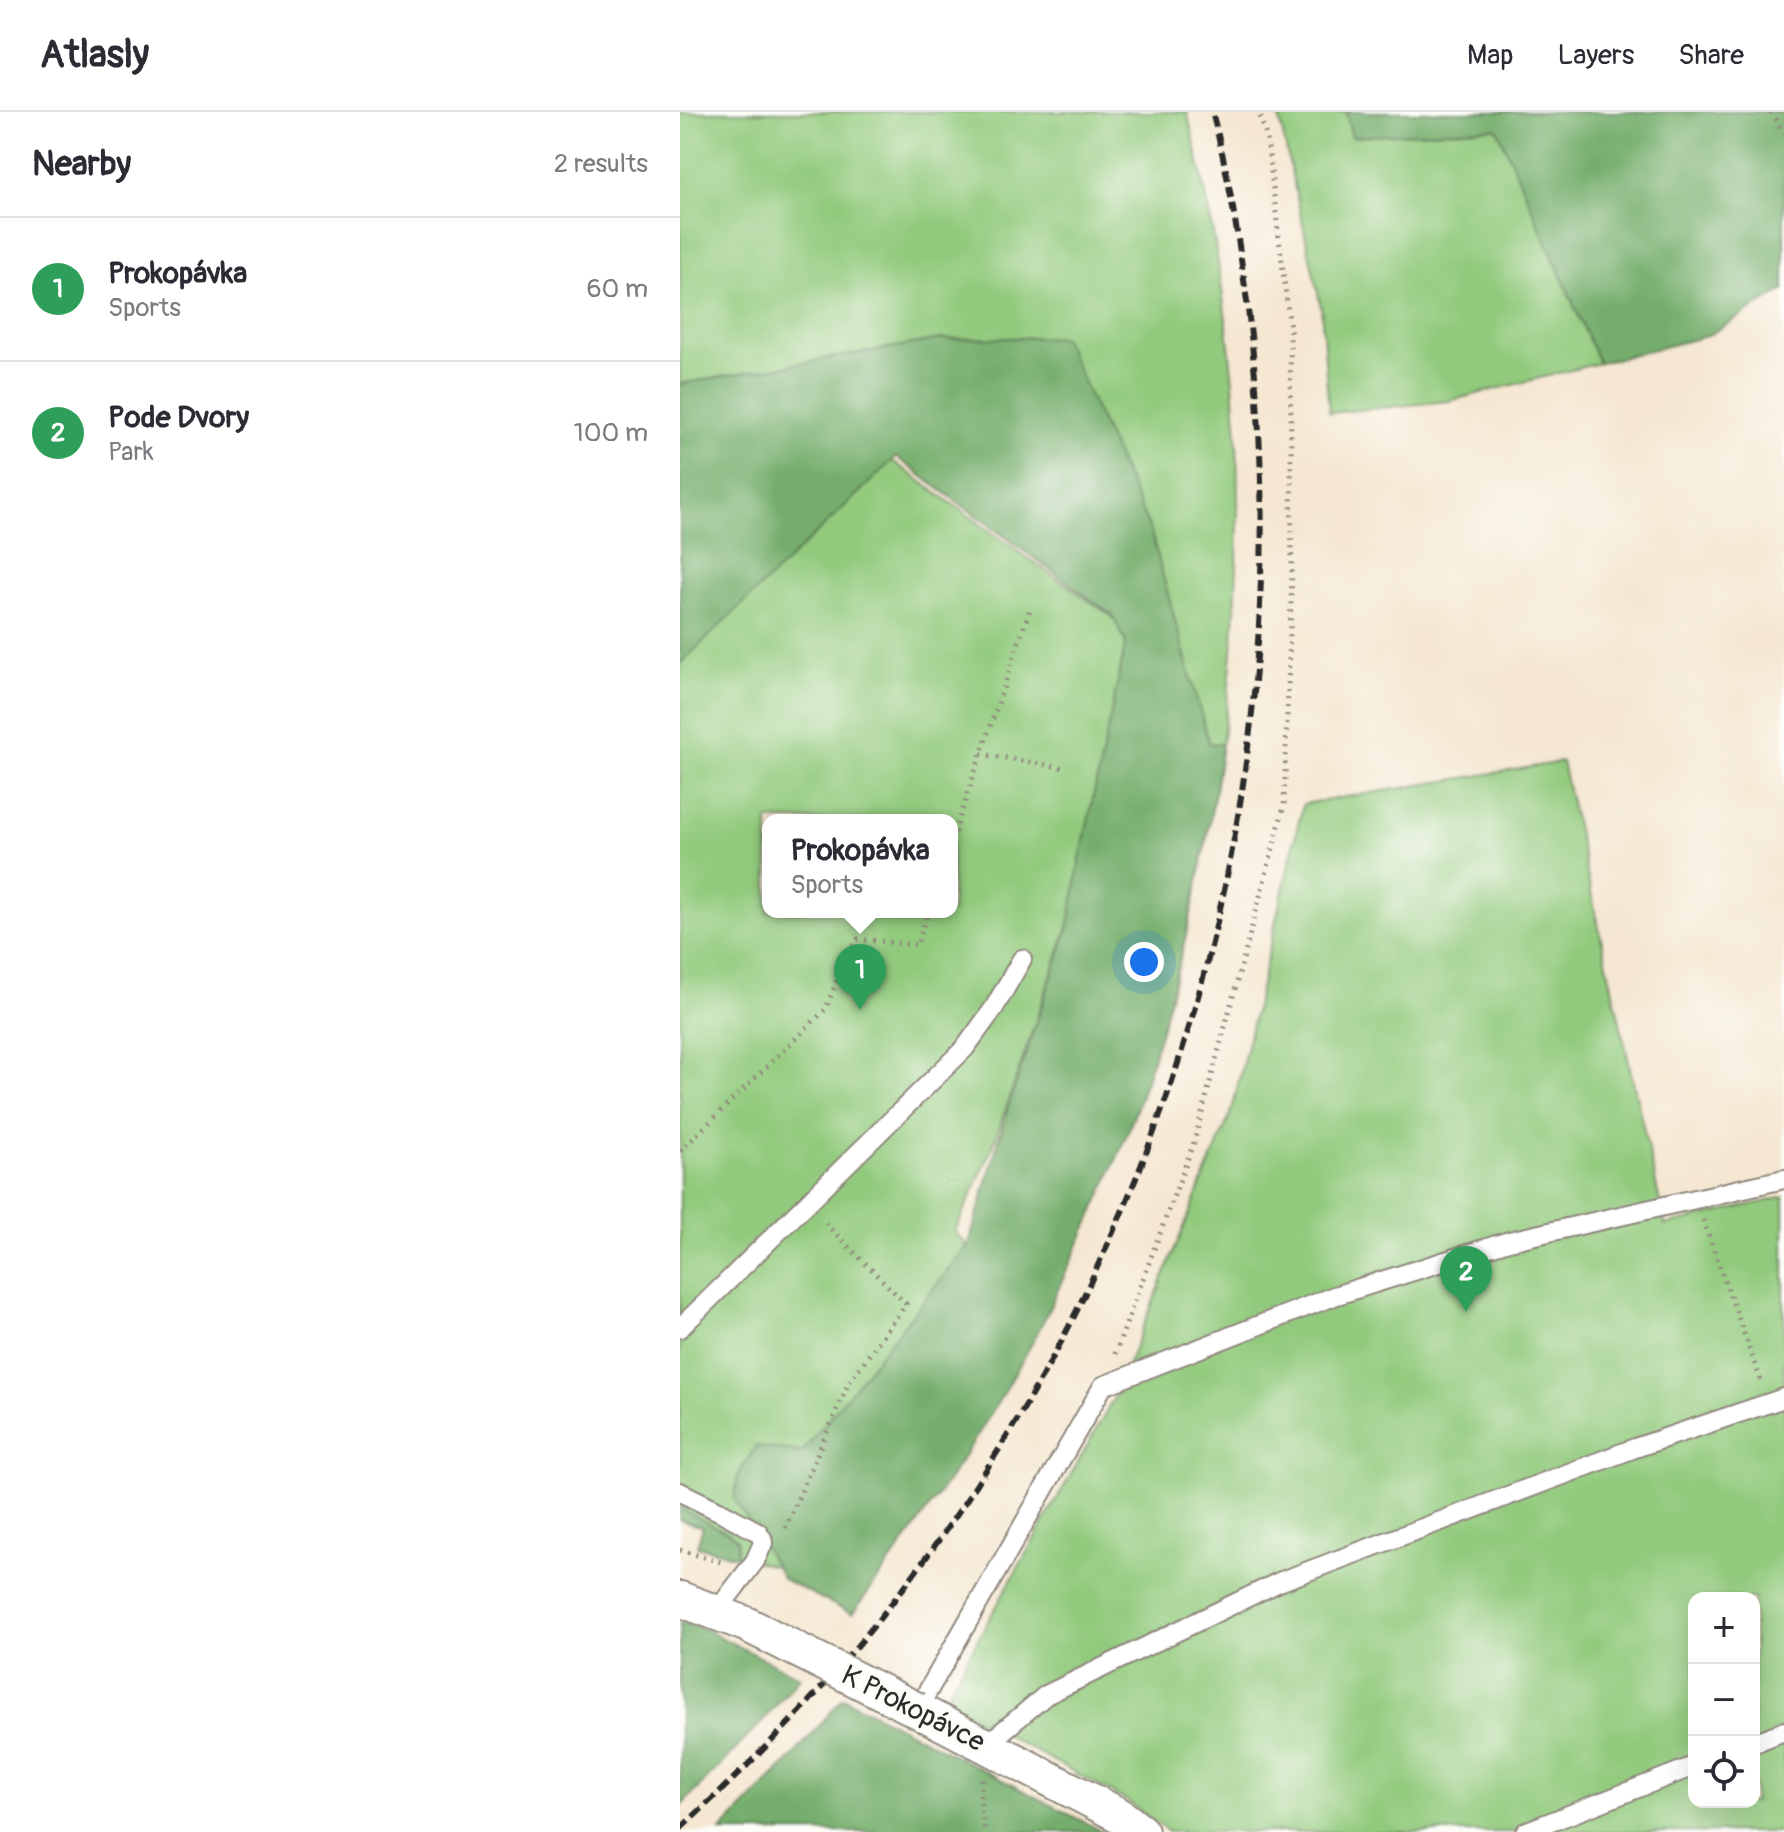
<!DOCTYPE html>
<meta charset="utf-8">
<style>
:root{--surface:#fff;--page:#f2f2f3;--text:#2b2b33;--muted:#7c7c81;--line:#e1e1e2;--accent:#b5179e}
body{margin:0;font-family:Pangolin,sans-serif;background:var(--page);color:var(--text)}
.controls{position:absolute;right:24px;bottom:24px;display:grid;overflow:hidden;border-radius:16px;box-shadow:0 8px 32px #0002}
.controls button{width:72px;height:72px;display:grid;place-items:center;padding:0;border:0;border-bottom:2px solid var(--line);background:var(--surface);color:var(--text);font:40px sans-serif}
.you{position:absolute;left:464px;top:850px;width:28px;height:28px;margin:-20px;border:6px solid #fff;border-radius:50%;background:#1a73e8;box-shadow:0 0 0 12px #1a73e833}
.badge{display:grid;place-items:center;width:52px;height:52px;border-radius:50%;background:var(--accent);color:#fff;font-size:26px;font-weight:700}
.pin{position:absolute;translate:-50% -66px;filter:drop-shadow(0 2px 4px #0008)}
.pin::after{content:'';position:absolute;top:42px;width:28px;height:24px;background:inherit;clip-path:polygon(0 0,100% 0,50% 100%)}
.popup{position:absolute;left:82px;top:702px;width:196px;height:104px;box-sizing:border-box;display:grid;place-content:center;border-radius:16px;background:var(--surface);filter:drop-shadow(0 2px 6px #0005);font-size:26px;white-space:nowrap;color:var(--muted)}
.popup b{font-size:30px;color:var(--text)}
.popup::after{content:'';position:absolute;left:50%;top:100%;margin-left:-16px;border:16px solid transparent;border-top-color:var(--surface)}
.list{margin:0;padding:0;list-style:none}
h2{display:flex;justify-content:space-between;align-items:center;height:104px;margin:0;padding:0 32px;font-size:34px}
h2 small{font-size:26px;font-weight:400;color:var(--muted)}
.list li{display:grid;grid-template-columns:52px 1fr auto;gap:24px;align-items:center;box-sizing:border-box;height:144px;padding:0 32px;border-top:2px solid var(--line)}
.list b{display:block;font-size:30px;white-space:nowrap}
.list p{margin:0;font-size:26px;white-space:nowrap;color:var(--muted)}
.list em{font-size:26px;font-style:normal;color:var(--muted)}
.icon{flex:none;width:44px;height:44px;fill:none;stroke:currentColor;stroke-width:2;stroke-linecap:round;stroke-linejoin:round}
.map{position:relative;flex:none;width:1104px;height:1720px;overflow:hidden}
header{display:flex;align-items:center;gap:48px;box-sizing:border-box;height:112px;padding:0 40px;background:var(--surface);border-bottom:2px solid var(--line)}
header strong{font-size:38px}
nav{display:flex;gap:44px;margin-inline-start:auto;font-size:28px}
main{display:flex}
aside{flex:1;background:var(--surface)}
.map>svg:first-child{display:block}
.green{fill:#92ca7d;stroke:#5e7a54;stroke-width:2;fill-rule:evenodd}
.forest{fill:#75ae6c;stroke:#506c4c;stroke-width:2}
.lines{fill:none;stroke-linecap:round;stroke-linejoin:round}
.service-casing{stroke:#90897e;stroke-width:22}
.minor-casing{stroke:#90897e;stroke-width:38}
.path{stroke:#90897e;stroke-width:5;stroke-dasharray:2 6;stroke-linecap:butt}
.service{stroke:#fff;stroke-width:18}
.minor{stroke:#fff;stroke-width:34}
.rail{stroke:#2b2b2b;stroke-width:6;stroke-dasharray:12 6;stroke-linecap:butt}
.minor-bridge-casing{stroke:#90897e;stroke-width:38;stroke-linecap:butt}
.minor-bridge{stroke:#fff;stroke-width:34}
.labels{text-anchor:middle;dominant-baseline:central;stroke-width:8;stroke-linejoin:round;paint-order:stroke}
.street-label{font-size:28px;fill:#2b2b2b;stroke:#fdfcf7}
</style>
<header>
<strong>Atlasly</strong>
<nav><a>Map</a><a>Layers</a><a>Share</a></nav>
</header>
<main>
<aside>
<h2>Nearby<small>2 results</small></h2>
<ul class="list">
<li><span class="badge" style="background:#2e9e5b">1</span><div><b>Prokopávka</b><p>Sports</p></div><em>60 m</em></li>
<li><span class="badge" style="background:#2e9e5b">2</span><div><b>Pode Dvory</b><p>Park</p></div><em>100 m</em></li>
</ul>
</aside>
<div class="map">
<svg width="1104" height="1720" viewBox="0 0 1104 1720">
<rect width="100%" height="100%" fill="#fdfcf7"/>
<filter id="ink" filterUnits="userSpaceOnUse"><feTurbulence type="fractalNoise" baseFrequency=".0125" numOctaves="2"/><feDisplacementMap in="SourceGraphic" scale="16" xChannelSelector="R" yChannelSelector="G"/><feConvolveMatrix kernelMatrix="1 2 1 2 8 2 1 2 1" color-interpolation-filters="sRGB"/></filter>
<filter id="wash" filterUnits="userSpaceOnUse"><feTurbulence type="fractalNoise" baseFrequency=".006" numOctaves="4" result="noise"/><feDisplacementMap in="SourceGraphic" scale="32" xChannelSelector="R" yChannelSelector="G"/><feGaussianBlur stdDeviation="1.8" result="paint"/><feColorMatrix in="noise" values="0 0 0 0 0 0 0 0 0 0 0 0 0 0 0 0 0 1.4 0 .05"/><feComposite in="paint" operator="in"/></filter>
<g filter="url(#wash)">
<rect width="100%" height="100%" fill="#f5e7d1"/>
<g class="green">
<path d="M 0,0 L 507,0 C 534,105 550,215 557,323 C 558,345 557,368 558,390 C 558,471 553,551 542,632 L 529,632 L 470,417 L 261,227 L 0,272 Z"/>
<polygon points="598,0 666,0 673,25 817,16 919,251 769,289 649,301 641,195"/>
<path d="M 203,342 L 343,443 L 434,506 L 446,530 L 389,811 L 313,1034 L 275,1120 L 289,1135 L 110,1449 L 94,1454 L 17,1434 L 23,1415 L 0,1408 L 0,512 ZM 88,708 L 272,708 L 272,800 L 88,800 Z"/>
<path d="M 882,650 L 985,1113 L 1104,1085 L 1104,1720 L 488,1720 L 447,1689 L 263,1589 L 434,1286 L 552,998 L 623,692 ZM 1014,1486 L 1074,1486 L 1074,1690 L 1014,1690 Z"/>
</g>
<g class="forest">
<polygon points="666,0 1104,0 1104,178 1027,224 919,251 817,16 672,25"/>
<path d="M 383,225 L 470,417 L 529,631 L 542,632 C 530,720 512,806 488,892 C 477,933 465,975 450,1014 C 431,1063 409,1111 387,1158 C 374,1186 362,1214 347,1240 C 296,1332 235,1418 172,1502 L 103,1467 L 54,1386 L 58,1363 L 76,1334 L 122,1340 L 289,1132 L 328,995 L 389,813 L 399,752 L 446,530 L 432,503 L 216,345 L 0,552 L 0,272 L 261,227 Z"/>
<polygon points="0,1396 52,1423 57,1428 57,1445 17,1434 23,1415 0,1408"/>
<polygon points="0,1510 24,1517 120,1565 80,1612 0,1695"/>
<polygon points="163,1586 414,1715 422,1720 40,1720 114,1643"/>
</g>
</g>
<g filter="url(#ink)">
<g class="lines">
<g class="service-casing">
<g id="service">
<polyline points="0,1216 285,936 314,896 342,847"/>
<polyline points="0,1380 43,1401 78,1420 82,1426 83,1431 75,1449 36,1500"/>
<polyline points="237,1598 423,1274 654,1184 829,1129 1104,1067"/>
<polyline points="1074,1631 1104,1619"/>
<polyline points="305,1634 366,1583 599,1470 955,1336 1104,1286"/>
<polyline points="845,1720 1014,1654"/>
</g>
</g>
<g class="minor-casing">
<g id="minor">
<polyline points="0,1487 66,1512"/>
<polyline points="237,1598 439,1703 461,1720"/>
</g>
</g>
<g class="path">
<polyline points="1091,0 1104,21"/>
<polyline points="301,642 384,656"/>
<polyline points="272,728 350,497"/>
<polyline points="0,1039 146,897 163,852 178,827 237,833 248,800"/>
<polyline points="1023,1108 1082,1272"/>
<polyline points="435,1242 514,1030 604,695 612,459 610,216 587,27 579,0"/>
<polyline points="105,1416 169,1270 226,1192 142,1108"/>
<polyline points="0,1438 44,1451"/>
<polyline points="302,1667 300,1686 305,1720"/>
</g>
<use href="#service" class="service"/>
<use href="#minor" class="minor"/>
<path class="rail" d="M 0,1717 C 42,1678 83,1639 122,1597 C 216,1495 298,1380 365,1259 C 387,1221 406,1180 424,1140 C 564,838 611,497 564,168 C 556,111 547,55 532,0"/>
<g class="minor-bridge-casing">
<polyline id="minor-bridge" points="66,1512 237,1598"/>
</g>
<use href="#minor-bridge" class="minor-bridge"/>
</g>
</g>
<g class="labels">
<g class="street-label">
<text transform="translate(233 1597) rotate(27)">K Prokopávce</text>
</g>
</g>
</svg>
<div class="controls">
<button>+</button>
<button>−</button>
<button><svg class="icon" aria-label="locate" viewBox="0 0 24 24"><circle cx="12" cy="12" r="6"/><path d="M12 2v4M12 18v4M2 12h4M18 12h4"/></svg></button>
</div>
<div class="you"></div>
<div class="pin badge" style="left:180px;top:898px;background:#2e9e5b">1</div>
<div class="popup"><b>Prokopávka</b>Sports</div>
<div class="pin badge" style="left:786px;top:1200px;background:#2e9e5b">2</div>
</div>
</main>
